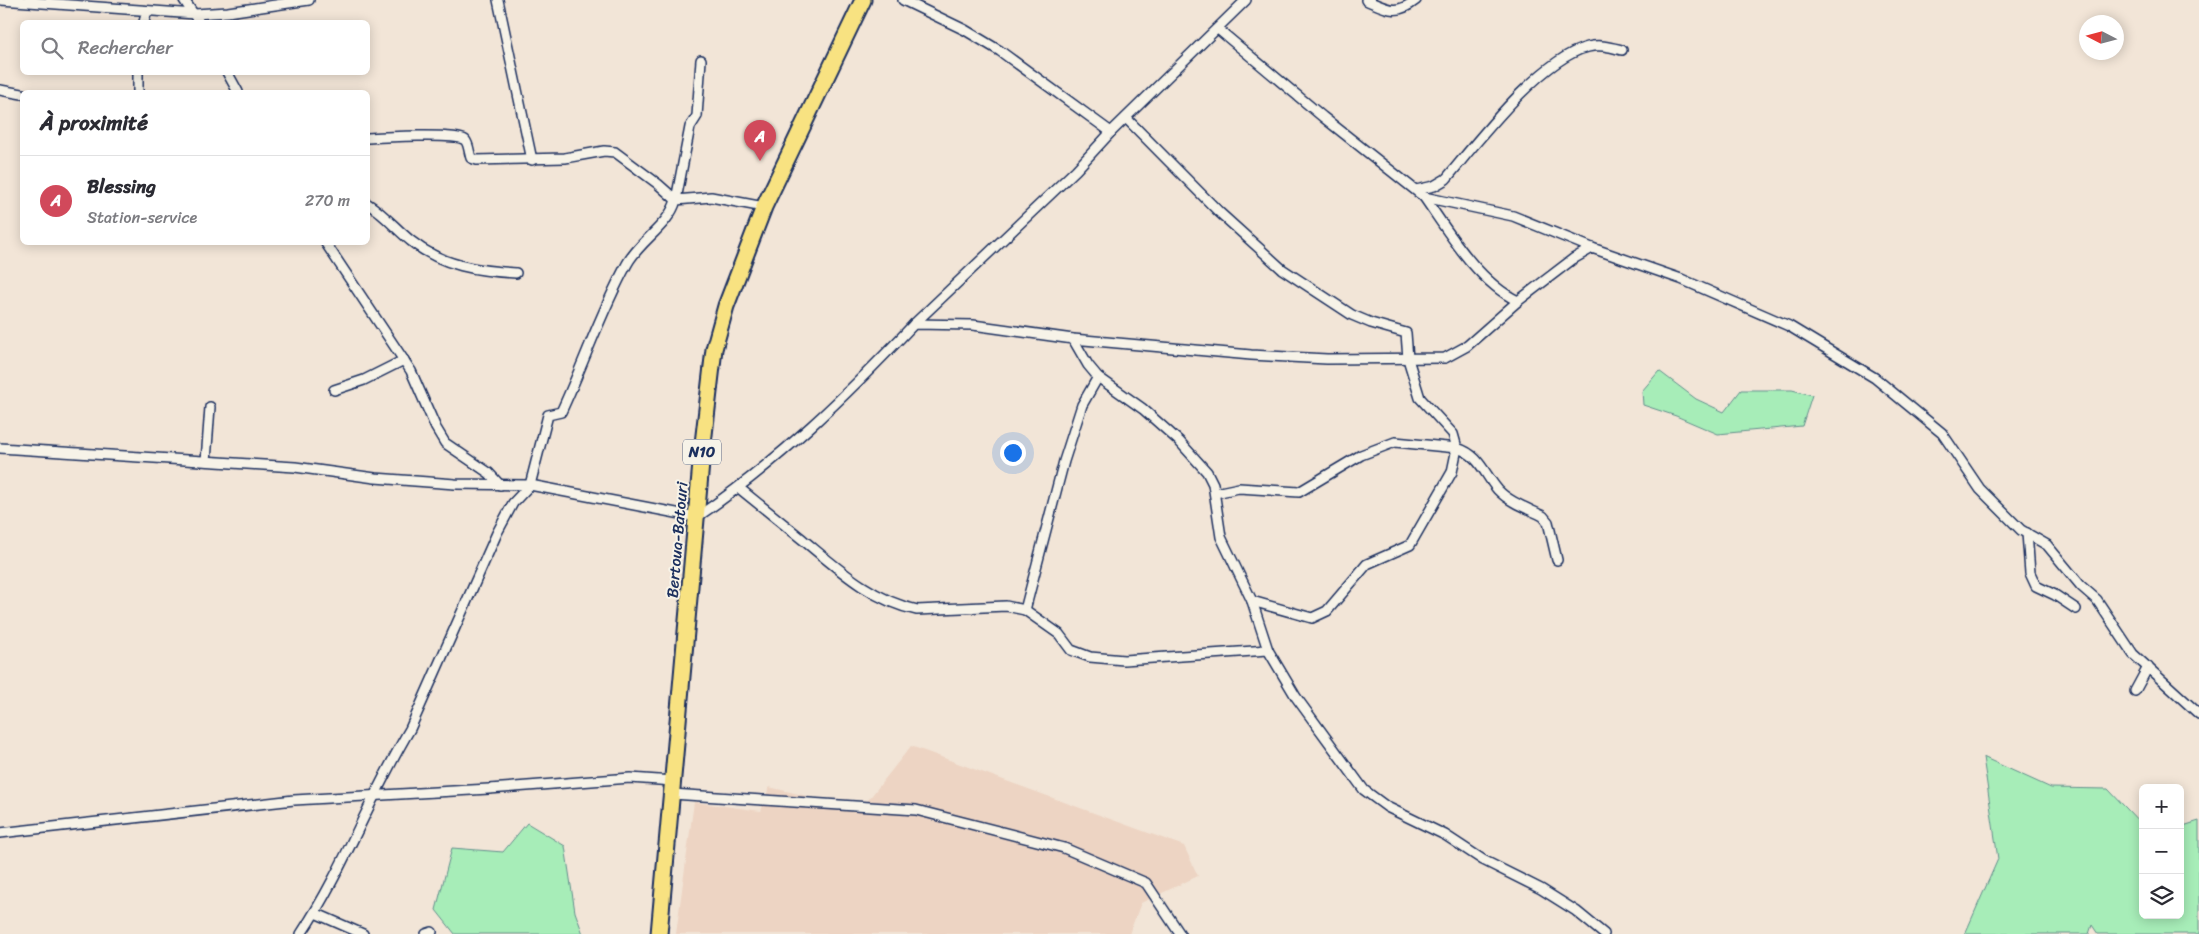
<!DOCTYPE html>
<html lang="fr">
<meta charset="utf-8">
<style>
:root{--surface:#fff;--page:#f2f2f3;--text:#2b2b33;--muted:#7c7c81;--line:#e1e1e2;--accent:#d1495b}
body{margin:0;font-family:Sriracha,sans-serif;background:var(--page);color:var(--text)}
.controls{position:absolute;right:15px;bottom:15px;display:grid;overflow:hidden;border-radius:8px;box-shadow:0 2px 12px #0003}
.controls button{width:45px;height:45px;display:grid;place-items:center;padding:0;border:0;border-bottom:1px solid var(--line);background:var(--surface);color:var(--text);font:25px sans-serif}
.compass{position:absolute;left:2079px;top:15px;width:45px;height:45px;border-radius:50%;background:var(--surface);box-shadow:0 2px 12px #0003;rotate:276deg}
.you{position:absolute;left:1012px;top:452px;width:18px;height:18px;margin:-12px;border:4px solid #fff;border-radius:50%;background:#1a73e8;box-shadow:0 0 0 8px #1a73e833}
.badge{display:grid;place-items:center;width:32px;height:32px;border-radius:50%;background:var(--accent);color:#fff;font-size:16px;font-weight:700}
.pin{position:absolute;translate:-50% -41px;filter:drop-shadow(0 1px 2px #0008)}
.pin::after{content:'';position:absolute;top:26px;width:18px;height:15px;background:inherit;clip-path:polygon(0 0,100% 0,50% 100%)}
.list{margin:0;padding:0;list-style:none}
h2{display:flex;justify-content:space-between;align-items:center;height:65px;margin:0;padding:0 20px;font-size:21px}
h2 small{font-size:16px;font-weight:400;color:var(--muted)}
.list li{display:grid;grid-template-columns:32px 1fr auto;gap:15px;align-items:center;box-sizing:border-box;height:90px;padding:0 20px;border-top:1px solid var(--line)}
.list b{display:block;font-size:19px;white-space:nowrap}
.list p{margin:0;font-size:16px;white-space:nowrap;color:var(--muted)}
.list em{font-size:16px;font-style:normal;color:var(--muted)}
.icon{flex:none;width:28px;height:28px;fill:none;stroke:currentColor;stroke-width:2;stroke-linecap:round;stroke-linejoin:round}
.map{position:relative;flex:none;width:2199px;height:934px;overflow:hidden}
.search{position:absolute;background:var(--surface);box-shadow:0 2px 12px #0003;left:20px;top:20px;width:350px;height:55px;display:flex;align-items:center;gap:12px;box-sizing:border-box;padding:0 18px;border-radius:8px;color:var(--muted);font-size:19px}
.panel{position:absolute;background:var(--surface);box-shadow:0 2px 12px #0003;left:20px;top:90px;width:350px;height:155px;border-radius:8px}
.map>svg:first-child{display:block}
.built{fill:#edd4c3}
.green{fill:#a7edb8;stroke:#618e8b}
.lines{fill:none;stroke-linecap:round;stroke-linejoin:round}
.street-casing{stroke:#1b2f5e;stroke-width:12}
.highway-casing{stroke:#1b2f5e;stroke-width:19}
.street{stroke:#f7f3e8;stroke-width:9}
.highway{stroke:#f8e281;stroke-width:15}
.labels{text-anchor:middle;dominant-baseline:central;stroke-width:4;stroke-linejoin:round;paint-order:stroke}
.shield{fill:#f7f3e8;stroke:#5d6a87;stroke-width:1}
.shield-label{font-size:15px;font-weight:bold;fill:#1b2f5e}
.street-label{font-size:16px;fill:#1b2f5e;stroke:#f7f3e8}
</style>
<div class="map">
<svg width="2199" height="934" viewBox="0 0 2199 934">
<rect width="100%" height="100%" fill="#f2e5d7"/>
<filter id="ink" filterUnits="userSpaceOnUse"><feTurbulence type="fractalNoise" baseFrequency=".02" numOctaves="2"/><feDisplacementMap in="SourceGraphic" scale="10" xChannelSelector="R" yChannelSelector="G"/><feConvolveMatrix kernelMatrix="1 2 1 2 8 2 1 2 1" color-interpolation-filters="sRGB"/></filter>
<g filter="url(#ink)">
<polygon class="built" points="911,746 1184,846 1198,876 1141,903 1129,934 676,934 694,802 761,811 769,787 861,809"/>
<g class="green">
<polygon points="1659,371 1696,399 1724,412 1741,390 1792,390 1812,395 1802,426 1718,434 1676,416 1643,405 1642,391"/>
<polygon points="1983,757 2051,788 2108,789 2143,826 2143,915 2180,915 2180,827 2199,821 2199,934 2098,934 2092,925 2089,934 1965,934 1998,859"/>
<polygon points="527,823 565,846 575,912 583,934 455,934 436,910 452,848 503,852"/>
</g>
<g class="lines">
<g class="street-casing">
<g id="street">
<polyline points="1,0 195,14 228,12 309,0"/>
<polyline points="184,0 199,22"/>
<polyline points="498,0 532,160"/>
<polyline points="903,0 965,30 1000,51 1111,132"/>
<path d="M 1366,0 C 1387,9 1396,16 1416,0"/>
<polyline points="144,22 147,11"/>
<polyline points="1218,29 1323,117 1424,197 1513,216 1592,248"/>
<polyline points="138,72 138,92"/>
<polyline points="227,72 238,92"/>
<polyline points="0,90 22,94"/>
<polyline points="1126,118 1219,212 1282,269 1352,315 1371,323 1406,333 1408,359 1420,398 1453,434 1457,448 1452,472 1410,545 1367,564 1327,611 1312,618 1252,601"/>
<path d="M 368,138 C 382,137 456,133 465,140 C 469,144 469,153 471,158 L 477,160 L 565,158 L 604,151 L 615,152 L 658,184 L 676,200 L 690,127 L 697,116 L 701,60"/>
<path d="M 1416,190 L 1434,186 L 1446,179 C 1477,142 1541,58 1588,47 C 1600,44 1610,47 1622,50"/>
<path d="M 1424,197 C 1449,233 1478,282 1518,301"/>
<path d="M 368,204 C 384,214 396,229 411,241 C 442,266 479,271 516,273"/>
<polyline points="325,242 411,371 436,428 445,443 489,473 500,485"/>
<polyline points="914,324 1076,170 1111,132 1246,0"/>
<polyline points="1073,339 1088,365 1098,377 1143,409 1179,441 1207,472 1213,484 1221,537 1252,601 1268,650 1296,697 1364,790 1387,807 1445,835 1483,860 1541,889 1576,911 1604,934"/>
<polyline points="334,390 364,380 404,360"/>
<path d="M 0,448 L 295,467 L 375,478 L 455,484 L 530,485 L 697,517 C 778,462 847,395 914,324 L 973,325 L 1073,339 L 1251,355 L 1327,359 L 1445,358 L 1467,346 L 1518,301 L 1573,259 L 1592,248 L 1681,279 L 1789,326 L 1875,378 L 1942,433 L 1980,489 L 2021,530 L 2047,545 L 2081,586 L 2097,600 L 2133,654 L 2199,714"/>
<polyline points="206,461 210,407"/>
<path d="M 739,488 C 760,505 781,522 802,539 C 836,567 872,601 917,610 L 1006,606 L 1025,610 L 1059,634 L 1071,650 L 1090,657 L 1124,660 L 1268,650"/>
<path d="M 1215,493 L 1239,488 L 1299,492 L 1361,455 L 1395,442 L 1457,448 C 1480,455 1484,474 1498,490 C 1509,502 1529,509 1543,516 L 1548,522 L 1557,560"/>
<polyline points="2027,533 2030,573 2036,586 2055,595 2076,609"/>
<polyline points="1025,610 1064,461 1082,405 1098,377"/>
<polyline points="2135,691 2148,667"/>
<polyline points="672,794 916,810 1064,848 1146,883 1180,934"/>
<polyline points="0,833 294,800 489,789 630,778 673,781"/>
<polyline points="315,913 363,934"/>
<path d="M 301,934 C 344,869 370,796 410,729 L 497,533 L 513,503 L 530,485 L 548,415 L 561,412 C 584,363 601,311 627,264 C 640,240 669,226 676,200 L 711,197 L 764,207"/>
<polyline points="426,934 432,932"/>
</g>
</g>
<g class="highway-casing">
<polyline id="highway" points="659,934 702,452 714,349 726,306 764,207 863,0"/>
</g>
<use href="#street" class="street"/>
<use href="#highway" class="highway"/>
</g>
</g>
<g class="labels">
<rect class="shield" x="683" y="439.5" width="38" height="25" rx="4"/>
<g class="shield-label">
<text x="702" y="452">N10</text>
</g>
<g class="street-label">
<text transform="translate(677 540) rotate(-85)">Bertoua-Batouri</text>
</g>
</g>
</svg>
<div class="controls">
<button>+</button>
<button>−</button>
<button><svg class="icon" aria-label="layers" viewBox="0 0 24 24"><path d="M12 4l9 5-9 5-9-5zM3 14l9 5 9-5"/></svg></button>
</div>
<svg class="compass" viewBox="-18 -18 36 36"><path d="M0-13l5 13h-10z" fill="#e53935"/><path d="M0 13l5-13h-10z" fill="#7c7c81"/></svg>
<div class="you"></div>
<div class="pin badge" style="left:760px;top:161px">A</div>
<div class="search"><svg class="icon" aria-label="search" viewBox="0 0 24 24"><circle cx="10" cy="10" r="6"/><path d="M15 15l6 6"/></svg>Rechercher</div>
<section class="panel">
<h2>À proximité<small></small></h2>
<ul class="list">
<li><span class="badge">A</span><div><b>Blessing</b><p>Station-service</p></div><em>270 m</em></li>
</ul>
</section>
</div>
